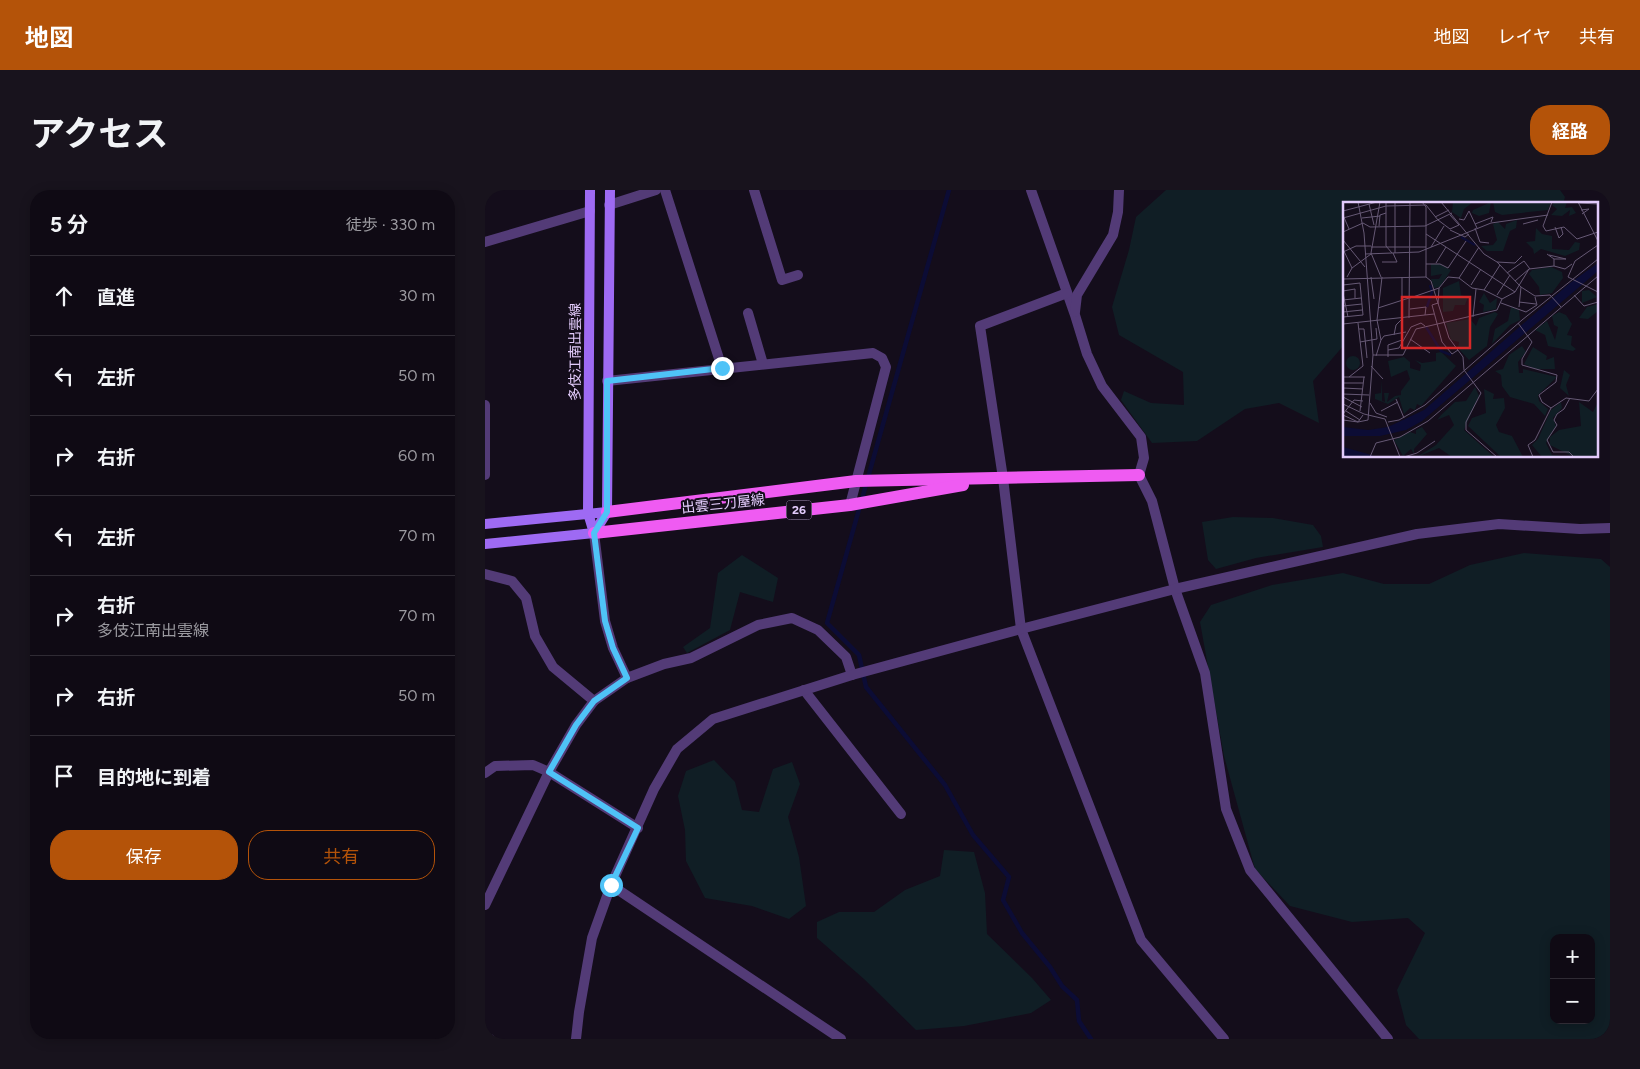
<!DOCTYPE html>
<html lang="ja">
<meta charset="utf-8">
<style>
:root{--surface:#0f0a14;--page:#18131d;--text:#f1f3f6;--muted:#9b9aa0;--line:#2f2b34;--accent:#b45309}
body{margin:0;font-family:Figtree,"Noto Sans JP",sans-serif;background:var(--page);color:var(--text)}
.controls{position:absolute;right:15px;bottom:15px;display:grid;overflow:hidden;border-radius:10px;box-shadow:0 2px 12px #0003}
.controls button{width:45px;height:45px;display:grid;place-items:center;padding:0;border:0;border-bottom:1px solid var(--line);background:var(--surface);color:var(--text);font:25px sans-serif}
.stop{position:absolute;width:15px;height:15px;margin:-11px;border:4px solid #4fc3f7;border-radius:50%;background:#fff}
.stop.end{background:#4fc3f7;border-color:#fff;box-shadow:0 1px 5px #0008}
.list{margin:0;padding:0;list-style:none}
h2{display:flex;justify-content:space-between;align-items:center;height:65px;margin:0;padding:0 20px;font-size:21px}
h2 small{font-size:16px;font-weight:400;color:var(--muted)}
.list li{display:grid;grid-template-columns:32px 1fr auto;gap:15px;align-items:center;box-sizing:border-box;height:80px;padding:0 20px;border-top:1px solid var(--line)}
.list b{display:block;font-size:19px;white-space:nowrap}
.list p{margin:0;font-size:16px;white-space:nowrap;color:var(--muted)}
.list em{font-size:16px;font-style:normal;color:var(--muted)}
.actions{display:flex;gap:10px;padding:15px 20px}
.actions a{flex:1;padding:11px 0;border:1px solid var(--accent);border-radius:20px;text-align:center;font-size:18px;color:var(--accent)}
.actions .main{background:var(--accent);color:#fff}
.icon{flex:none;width:28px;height:28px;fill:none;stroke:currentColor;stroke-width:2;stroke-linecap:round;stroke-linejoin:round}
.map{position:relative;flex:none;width:1125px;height:849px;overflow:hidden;border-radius:20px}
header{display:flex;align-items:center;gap:30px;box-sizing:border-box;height:70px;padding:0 25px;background:var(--accent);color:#fff}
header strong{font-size:24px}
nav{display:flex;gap:28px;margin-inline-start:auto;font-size:18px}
.intro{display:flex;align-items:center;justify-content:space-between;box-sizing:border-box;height:120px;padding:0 30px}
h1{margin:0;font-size:35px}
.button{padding:12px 22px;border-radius:20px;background:var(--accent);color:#fff;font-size:18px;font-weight:700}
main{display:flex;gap:30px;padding:0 30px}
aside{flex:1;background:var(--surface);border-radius:20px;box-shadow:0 2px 12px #0003}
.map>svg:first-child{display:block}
.green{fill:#101e25;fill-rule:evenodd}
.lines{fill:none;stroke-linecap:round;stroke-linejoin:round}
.stream{stroke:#0c0c35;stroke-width:4.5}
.minor{stroke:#533b77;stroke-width:10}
.tertiary{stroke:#533b77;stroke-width:10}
.secondary{stroke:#9e6af3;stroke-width:10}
.primary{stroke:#ef5bf2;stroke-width:12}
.route{stroke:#4fc3f7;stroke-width:6}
.labels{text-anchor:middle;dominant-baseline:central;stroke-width:4;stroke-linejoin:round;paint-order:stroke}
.shield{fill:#140d1b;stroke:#a492b8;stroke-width:1}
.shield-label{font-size:12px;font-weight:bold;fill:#e2cbfb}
.street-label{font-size:14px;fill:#e2cbfb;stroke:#140d1b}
.inset-river{fill:none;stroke:#0c0c35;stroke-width:2.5}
.inset-road{fill:none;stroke:#665975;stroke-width:1}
.view{fill:#d62828;fill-opacity:0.15;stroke:#d62828;stroke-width:2.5}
.inset-edge{fill:none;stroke:#e2cbfb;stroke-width:2.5}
</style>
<header>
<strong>地図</strong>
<nav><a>地図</a><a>レイヤ</a><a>共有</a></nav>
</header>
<div class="intro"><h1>アクセス</h1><a class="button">経路</a></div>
<main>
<aside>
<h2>5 分<small>徒歩 · 330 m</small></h2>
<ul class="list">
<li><svg class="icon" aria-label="ahead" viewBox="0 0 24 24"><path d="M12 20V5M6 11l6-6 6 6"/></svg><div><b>直進</b></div><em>30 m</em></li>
<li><svg class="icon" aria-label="left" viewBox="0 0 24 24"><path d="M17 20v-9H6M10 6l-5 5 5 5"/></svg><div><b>左折</b></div><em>50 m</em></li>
<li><svg class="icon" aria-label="right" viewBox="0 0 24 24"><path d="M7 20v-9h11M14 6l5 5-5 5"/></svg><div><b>右折</b></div><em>60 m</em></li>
<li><svg class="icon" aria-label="left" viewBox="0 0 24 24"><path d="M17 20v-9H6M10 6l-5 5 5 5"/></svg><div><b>左折</b></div><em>70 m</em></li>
<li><svg class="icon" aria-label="right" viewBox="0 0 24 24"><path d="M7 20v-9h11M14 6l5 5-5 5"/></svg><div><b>右折</b><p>多伎江南出雲線</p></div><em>70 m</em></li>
<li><svg class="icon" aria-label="right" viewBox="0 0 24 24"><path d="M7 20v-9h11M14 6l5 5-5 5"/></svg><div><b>右折</b></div><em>50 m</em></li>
<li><svg class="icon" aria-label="arrive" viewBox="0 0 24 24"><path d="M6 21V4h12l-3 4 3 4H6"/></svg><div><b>目的地に到着</b></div></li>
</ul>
<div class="actions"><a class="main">保存</a><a>共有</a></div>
</aside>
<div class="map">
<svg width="1125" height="849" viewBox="0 0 1125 849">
<rect width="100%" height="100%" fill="#140d1b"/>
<g class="green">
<polygon points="681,0 1075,0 1080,7 1078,14 859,14 859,155 828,191 834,233 794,213 760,219 712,251 667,253 636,210 639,201 666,213 699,215 698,182 634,145 627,117 644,60 651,27"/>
<polygon points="748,327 788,328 828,335 836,346 838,357 771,368 731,379 723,370 717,332"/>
<path d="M 1039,363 L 1116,369 L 1125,377 L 1125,849 L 934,849 L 921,835 L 912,800 L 940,743 L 923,728 L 867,732 L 805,716 L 770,679 L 739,566 L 715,432 L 726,415 L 787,395 L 858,383 L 899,394 L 944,394 L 985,375 ZM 1069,748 L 1106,748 L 1106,830 L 1069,830 Z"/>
<polygon points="257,365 293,388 288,412 255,402 245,440 202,463 198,457 225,438 233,383"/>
<polygon points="229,570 250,592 257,620 274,622 288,579 307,572 315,594 303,627 314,667 321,716 304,729 267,716 220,708 201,671 200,640 193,606 201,581"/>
<polygon points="459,660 489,662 500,703 502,744 547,788 566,810 546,823 479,836 431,840 379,789 332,748 332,732 354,722 389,722 420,700 455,686"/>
</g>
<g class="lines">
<polyline class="stream" points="464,0 342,433 374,465 381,497 460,595 488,645 524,687 518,710 537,743 565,777 577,796 592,810 594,831 606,849"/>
<g class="minor">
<polyline points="180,0 237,178"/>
<polyline points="269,0 297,90 313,85"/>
<polyline points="546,0 590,125 602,164 617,196 656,247 659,268 654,285"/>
<polyline points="124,15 171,0"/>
<polyline points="0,52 105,21"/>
<polyline points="582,103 495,136 518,288 536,439 656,750 739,849"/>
<polyline points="590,122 592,105 628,45 633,22 634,0"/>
<polyline points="263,123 278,174"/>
<polyline points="122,191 388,163 397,168 401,177 365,315"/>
<polyline points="0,215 0,285"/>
<polyline points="109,343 120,431 128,458 142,488"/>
<polyline points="0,384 27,391 41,408 50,446 68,477 109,511"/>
<polyline points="319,500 416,624"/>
<polyline points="0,583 10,576 48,575 64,582 153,638"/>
<polyline points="126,695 356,849"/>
<polyline points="0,715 64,582 91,535 109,511 142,488 179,474 206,468 273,435 307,428 333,440 361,467 367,485"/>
<polyline points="0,846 5,849"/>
</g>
<g class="tertiary">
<polyline points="654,285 667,311 690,399 720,483 741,619 765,680 903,849"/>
<polyline points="91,849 94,822 107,748 126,695 169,599 192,559 228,529 367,485 536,439 690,399 932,344 1014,334 1095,339 1125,338"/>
</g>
<g class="secondary">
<polyline points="105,0 103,323 109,343"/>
<polyline points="0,334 122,322"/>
<polyline points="109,343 122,322 125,0"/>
<polyline points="0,354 109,343"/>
</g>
<g class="primary">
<polyline points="122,322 371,291 654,285"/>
<polyline points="109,343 365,315 478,295"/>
</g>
</g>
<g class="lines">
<polyline class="route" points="126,695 153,638 64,582 91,535 109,511 142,488 128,458 120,431 109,343 122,322 122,191 237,178"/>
</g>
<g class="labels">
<rect class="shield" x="301.5" y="310.5" width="25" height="19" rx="4"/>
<g class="shield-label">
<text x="314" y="320">26</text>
</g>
<g class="street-label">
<text transform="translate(90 162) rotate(-90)">多伎江南出雲線</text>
<text transform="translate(238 314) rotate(-6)">出雲三刀屋線</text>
</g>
</g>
<g transform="translate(858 12)">
<rect width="255" height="255" fill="#140d1b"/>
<path d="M 110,0 L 130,0 L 121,7 L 118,16 L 109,10 ZM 148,0 L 146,11 L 136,14 L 129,11 L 130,8 ZM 150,0 L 208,0 L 205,8 L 159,13 L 152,10 ZM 212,0 L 224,0 L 222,6 L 229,5 L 233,11 L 226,14 L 227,8 L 219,14 L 208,13 L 214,7 L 209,3 ZM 174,18 L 173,26 L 167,29 L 160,49 L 144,49 L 138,44 L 150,43 L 154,38 L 150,22 L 155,20 L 162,27 L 163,22 ZM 193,26 L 199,32 L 209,34 L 209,47 L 226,48 L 232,40 L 237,41 L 236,48 L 222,54 L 198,47 L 191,52 L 190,47 L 183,40 L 192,39 ZM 88,62 L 96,62 L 108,68 L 97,85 L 91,86 L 88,77 L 96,77 L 99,72 L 88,74 ZM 208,65 L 219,70 L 220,76 L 209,91 L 197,93 L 196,85 L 186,72 L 189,68 ZM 116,79 L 118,93 L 125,95 L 122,103 L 112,103 L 110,109 L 100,110 L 100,86 ZM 246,88 L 254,95 L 239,101 L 239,89 ZM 141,91 L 147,101 L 154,96 L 153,107 L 140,110 L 141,103 L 136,100 ZM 255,102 L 255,109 L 245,117 L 236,116 L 244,105 ZM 168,105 L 176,108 L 177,118 L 167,123 L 149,142 L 152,127 L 165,119 ZM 152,110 L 155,112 L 147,125 L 144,144 L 126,158 L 115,146 L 116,140 L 108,138 L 103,121 L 127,117 L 133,124 L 136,116 ZM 216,110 L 223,113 L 229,122 L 224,133 L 229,134 L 228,143 L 233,147 L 230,149 L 205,144 L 202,133 L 192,128 L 204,119 L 212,138 L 215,125 L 211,123 L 209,114 ZM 179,144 L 183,150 L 175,160 L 176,171 L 180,171 L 180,167 L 214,175 L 195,193 L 196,199 L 205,207 L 202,214 L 191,202 L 167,195 L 159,184 L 158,173 L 152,169 L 160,167 L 166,153 ZM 190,145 L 204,154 L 203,158 L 211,155 L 212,167 L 192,167 L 181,162 ZM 98,150 L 113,164 L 78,204 L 74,202 L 72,208 L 67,206 L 61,212 L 56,195 L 45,202 L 32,197 L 32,192 L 38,191 L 39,178 L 39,199 L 42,200 L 41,191 L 46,191 L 44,200 L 52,194 L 58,193 L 58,189 L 67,177 L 64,168 L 48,175 L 45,159 L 61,155 L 67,160 L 67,166 L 77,169 L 78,163 L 72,158 L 79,161 L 93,159 L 93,151 ZM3 161a7 7 0 1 1 14 0a7 7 0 1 1-14 0ZM 221,168 L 227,173 L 223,183 L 226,194 L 217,186 ZM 132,185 L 136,194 L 121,228 L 151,255 L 109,255 L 96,246 L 74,255 L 93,243 L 111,223 L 106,213 L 94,218 L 98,213 L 112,200 L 123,199 ZM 141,187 L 151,192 L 150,197 L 161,196 L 162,206 L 153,223 L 156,230 L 169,234 L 180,255 L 158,255 L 125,224 L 129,216 L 143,211 ZM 218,200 L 219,206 L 210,216 L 213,224 L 203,241 L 209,253 L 229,255 L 199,255 L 189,243 L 195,237 L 208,208 ZM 236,200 L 250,210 L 255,200 L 255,255 L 231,255 L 207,243 L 207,235 L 216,228 L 238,224 ZM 79,225 L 84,232 L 71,247 L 71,252 L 68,247 L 60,254 L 51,238 L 67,230 L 73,232 L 73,228 Z" fill="#101e25"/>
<path d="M 255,61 L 255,69 L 79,219 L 63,228 L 37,234 L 0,234 L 0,225 L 25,228 L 45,225 L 81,208 L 227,81 ZM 0,245 L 25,252 L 34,255 L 0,255 Z" fill="#0c0c35"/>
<path class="inset-river" d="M 118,35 L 132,43M 84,105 L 89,90 L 87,83M 83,125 L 98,149 L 108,153"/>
<path class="inset-road" d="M 37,0 L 28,51 L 38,75M 43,0 L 43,44 L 49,51M 79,0 L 83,5 L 83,75 L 88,79 L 106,136 L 120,155 L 121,168 L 138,191 L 123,220 L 123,228 L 154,255M 98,0 L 141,52 L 154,60 L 178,85 L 192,94 L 207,93 L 218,105M 209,0 L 200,24 L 203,29 L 221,25 L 234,37 L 255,30M 235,0 L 255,39M 235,1 L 255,2M 26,2 L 31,23M 83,3 L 95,18 L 107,27 L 116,23 L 107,13M 238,8 L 246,7 L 239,12M 0,9 L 34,0M 0,13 L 6,27M 92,15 L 106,8M 0,16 L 43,4 L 83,3M 19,16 L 37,14M 116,17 L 121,18 L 126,9 L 134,26M 132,22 L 150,15 L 148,20M 180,22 L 195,18M 36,24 L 37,13 L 43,11M 212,25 L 216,36 L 220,32 L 218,25M 132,26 L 137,40 L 146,41M 107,28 L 122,35 L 126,32M 0,30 L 20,21 L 27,25 L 82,24 L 109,11M 83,32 L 172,90M 0,38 L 22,65M 255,43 L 232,59 L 225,75 L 255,90M 28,45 L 66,45M 67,45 L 83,45M 88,45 L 101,24M 0,47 L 9,66M 0,50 L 13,44 L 28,44M 52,51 L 52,0M 22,52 L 76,50 L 148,21 L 205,13M 204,52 L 211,57 L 211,64M 206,53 L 223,57 L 211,57M 39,60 L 54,60 L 50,51M 154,60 L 172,61 L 179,54M 93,61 L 103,45M 83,62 L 97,62 L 105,66 L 123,39M 164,71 L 181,59 L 187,67M 4,75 L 9,66 L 28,52M 28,75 L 31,97M 116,76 L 136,45M 0,77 L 83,75M 172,79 L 186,67 L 211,64 L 222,67 L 229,62M 0,83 L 17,81 L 20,113 L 0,115M 128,83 L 138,67M 141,88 L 157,63M 0,89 L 12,87 L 12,96M 0,91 L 5,115M 154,93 L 167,73M 231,93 L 241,104 L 255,100M 67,96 L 96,86 L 105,75 L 116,76 L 129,86 L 141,88 L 159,97M 0,98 L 18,96M 176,100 L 193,102M 95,101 L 89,103 L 99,140 L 109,152 L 115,148M 158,101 L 183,110 L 194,103 L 192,95M 95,102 L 96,86M 0,104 L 19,102M 176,105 L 178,85M 35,106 L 66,96M 67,107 L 83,105 L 82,113M 0,110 L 19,108M 59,115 L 59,75M 130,115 L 133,87M 66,116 L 67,0M 175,121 L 189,140 L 179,157 L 179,163 L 214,173 L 213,180 L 196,193 L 199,200 L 208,206 L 223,196 L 246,199 L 255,187M 0,122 L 91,112M 16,127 L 21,127 L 24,156M 51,133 L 53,123 L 59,117M 67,137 L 87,151M 38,138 L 41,134 L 63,130M 17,140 L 34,137 L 33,126M 45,148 L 56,146 L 68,125 L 78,121 L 82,124M 30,153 L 60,153 L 73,127 L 154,108 L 159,97 L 172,90 L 186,67M 33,154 L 38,138 L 34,118 L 39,75M 45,155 L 45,143 L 59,138M 28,164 L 40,177M 0,175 L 22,175M 6,175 L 20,164 L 15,121M 0,181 L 20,181M 0,186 L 20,187M 0,192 L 26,193M 0,195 L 19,205M 227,196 L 221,207 L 214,212 L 211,218 L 214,223 L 204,238 L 210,250 L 226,250 L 231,255M 53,197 L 61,216M 27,201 L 33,211 L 44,215M 0,202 L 21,212 L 42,217 L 57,255M 3,209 L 17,218M 17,209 L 21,175M 38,209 L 55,200M 0,212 L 11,198 L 20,199M 0,213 L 15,220 L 25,218 L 30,153 L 21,31 L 15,0M 0,218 L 15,220 L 20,213M 45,220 L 56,218 L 82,203 L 179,118 L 255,57M 27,255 L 33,241 L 57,235 L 85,219 L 255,74M 61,255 L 74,251 L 92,239M 190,255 L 185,243 L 192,238 L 208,206"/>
<path class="view" d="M 59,95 L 127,95 L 127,146 L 59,146 Z"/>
<rect width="255" height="255" class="inset-edge"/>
</g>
</svg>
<div class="controls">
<button>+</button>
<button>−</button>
</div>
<div class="stop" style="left:126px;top:695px"></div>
<div class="stop end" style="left:237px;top:178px"></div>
</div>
</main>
